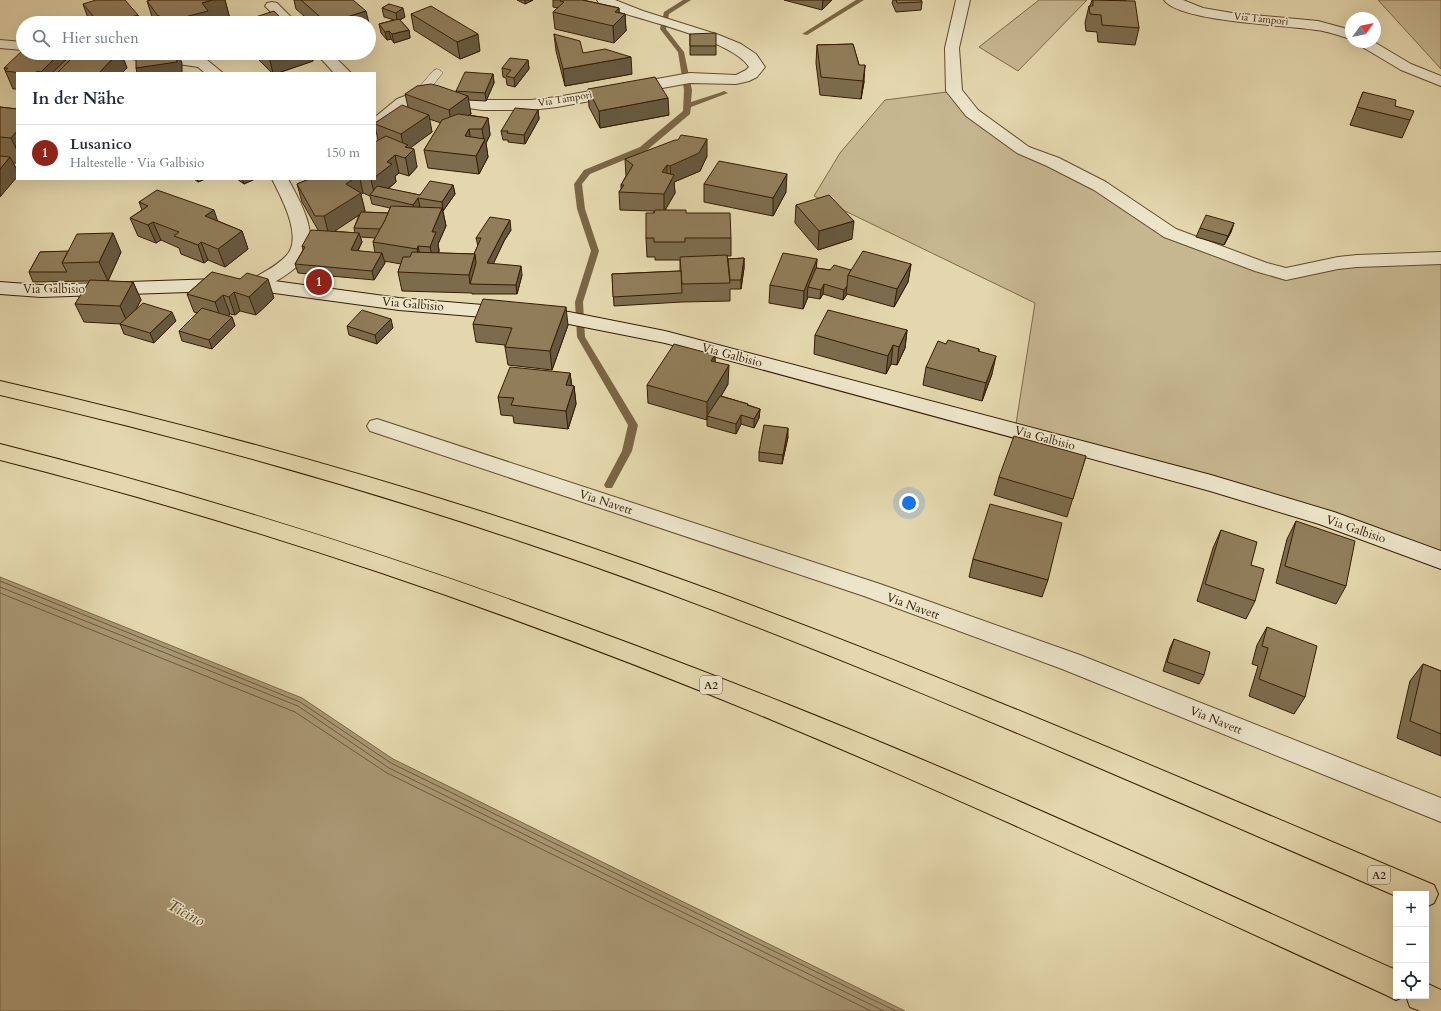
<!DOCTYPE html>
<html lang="de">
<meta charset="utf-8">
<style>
:root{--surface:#fff;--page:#f6f6f7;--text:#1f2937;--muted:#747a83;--line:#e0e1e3;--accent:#8f2418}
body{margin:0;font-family:Cardo,serif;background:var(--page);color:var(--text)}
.controls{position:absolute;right:12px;bottom:12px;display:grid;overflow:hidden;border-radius:0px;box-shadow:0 4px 16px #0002}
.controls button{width:36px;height:36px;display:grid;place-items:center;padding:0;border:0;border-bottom:1px solid var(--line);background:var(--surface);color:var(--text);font:20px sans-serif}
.compass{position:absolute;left:1345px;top:12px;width:36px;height:36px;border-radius:50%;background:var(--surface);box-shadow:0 4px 16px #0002;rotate:57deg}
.you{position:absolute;left:909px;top:503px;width:14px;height:14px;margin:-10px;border:3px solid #fff;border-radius:50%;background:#1a73e8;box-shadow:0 0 0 6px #1a73e833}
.badge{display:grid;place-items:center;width:26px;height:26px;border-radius:50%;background:var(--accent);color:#fff;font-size:13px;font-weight:700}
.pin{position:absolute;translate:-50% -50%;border:2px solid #fff;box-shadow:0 1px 4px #0006}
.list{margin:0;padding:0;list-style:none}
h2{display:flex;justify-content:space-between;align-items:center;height:52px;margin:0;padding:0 16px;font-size:17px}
h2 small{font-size:13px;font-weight:400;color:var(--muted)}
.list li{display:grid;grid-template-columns:26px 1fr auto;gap:12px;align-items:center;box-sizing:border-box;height:56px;padding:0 16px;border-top:1px solid var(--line)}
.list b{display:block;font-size:15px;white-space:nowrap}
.list p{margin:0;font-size:13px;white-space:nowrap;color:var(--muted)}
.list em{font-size:13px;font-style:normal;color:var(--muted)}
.icon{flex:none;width:22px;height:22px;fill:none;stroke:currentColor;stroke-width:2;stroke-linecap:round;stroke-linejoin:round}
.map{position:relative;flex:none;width:1441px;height:1011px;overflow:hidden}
.search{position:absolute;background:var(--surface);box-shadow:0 4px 16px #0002;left:16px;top:16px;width:360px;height:44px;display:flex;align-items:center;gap:10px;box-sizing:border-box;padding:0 14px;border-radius:22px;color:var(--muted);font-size:15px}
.panel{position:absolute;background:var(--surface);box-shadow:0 4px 16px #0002;left:16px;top:72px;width:360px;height:108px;border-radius:0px}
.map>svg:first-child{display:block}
.green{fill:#c6b790;stroke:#7e6a48}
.water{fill:#a89773;stroke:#7a6645}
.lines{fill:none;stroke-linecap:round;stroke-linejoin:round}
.shore{stroke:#6e5a3a;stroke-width:1}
.stream{fill:#7a6645;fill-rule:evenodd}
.lane-casing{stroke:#614b2c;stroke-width:1}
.street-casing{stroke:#614b2c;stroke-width:2}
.secondary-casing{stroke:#351c01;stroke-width:2}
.highway-casing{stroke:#351c01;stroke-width:2}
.lane{fill:#ede5ca;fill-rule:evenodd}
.street{fill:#ede5ca;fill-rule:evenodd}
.secondary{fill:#ede5ca;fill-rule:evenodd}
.highway{fill:#e4d7ad;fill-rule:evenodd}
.wall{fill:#7c6c4d;stroke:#351c01;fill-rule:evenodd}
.shaded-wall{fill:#65583f;stroke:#351c01}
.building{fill:#907d5a;stroke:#351c01}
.labels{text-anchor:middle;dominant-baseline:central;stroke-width:3;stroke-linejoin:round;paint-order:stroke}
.far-street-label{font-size:10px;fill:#351c01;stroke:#ede5ca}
.shield{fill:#ede5ca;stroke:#6c583d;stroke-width:1}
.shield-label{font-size:11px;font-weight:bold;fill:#351c01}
.street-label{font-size:12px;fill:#351c01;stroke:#ede5ca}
.near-water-label{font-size:16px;font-style:italic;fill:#5d4729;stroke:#ede5ca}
</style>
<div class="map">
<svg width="1441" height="1011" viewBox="0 0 1441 1011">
<rect width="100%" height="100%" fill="#e4d7ad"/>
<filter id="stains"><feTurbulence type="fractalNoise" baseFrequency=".005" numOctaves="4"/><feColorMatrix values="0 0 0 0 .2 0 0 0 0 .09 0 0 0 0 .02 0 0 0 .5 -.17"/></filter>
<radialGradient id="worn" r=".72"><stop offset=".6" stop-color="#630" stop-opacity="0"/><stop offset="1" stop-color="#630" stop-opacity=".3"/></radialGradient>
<g class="green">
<polygon points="1039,0 1087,0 1018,71 979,47"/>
<polygon points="1378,0 1441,0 1441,69"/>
<polygon points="954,91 972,113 1151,221 1286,274 1441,258 1441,560 1015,430 1035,303 814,196 840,153 885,100"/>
</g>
<polygon class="water" points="0,577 302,698 393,759 905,1011 0,1011"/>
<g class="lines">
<g class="shore">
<polyline points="0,581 300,702 391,763 896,1011"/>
<polyline points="0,587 298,706 389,768 884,1011"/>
<polyline points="0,593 295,712 387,773 871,1011"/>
</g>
<g class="stream">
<polygon points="683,0 691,0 669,14 666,29 684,52 692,90 691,102 722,92 724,91 728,93 691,107 690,114 646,151 590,174 582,184 585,209 599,251 583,302 585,337 638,425 632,451 612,488 606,488 604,485 622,451 628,425 577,337 575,302 591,251 577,209 574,184 584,170 640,147 683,111 684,90 678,52 660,29 664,12"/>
<polygon points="856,0 864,0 807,35 802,34"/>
</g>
<g class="lane-casing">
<polygon id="lane" points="437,69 441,71 443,73 441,75 422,99 414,99 412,96 414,93 433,71"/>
</g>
<g class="street-casing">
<g id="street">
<path d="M 597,0 L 615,0 L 643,11 L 719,35 L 741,44 L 756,54 L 765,67 L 757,77 L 749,81 L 736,84 L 690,83 L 557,107 L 531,110 L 482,110 L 420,101 L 409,105 L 381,128 L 375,130 L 375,117 L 397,99 L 418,91 L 434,92 L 482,100 L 531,100 L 557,97 L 690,73 L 736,75 L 746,70 L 749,67 C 734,41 643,20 613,10 L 599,3 Z"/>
<polygon points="956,0 970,0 959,48 962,90 978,110 1029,147 1059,158 1106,182 1176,229 1267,263 1286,268 1338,257 1357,255 1441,252 1441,264 1357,267 1338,269 1286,280 1255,271 1164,237 1094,190 1047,166 1017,153 966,116 946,91 945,48"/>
<path d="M 1164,0 L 1183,0 L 1203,8 L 1232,13 L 1318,21 L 1351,30 L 1351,39 C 1339,36 1328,31 1316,30 C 1287,25 1179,22 1164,0 Z"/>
<polygon points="272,2 277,3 297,23 282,23 265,6 267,3"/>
<polygon points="0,40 23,42 23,50 0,48"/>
<polygon points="1357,42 1374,42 1411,64 1441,76 1441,86 1401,70 1359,45"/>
<polygon points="101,53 160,53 202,58 207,60 223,73 205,73 198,67 166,62 108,57 103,56"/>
<polygon points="316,53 331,53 351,73 334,73"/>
<path d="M 272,179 L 288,179 C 300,201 323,239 301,262 C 291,274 274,282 261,290 L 254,292 L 247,290 L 245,286 L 247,282 C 260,274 276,267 286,256 C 304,238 281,197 272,179 Z"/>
<polygon points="377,419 880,584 1080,655 1441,798 1441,822 1062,669 864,596 370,431 367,426 370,421"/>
</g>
</g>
<g class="secondary-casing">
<polygon id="secondary" points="217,279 267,280 399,298 569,312 665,331 1211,475 1334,512 1441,551 1441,569 1319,524 1210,491 665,343 569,324 399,310 267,292 217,291 41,297 0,294 0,282 41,285"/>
</g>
<g class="highway-casing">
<g id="highway">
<path d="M 0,381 C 231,434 460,499 683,580 C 937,672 1185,780 1434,885 L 1438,894 L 1434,903 L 1426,907 L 1426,894 L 1396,894 L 1396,896 C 1154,792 913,684 665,592 C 448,512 226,447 0,395 Z"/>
<path d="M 0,444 C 267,511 528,601 784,703 C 991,785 1193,879 1396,970 L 1396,996 L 1405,996 L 1396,1000 L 1386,995 C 1182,902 979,806 772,720 C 521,616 263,527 0,460 Z"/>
<polygon points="1426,983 1441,990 1441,1011 1420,1011 1410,1007 1406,996 1426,996"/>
</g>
</g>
<use href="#lane" class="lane"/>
<use href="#street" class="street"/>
<use href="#secondary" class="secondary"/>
<use href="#highway" class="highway"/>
</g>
<g class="wall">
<polygon points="151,0 225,0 231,23 154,23 147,1"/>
<polygon points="294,0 353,0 369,23 312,23 296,9"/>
<polygon points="517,0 533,0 525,4"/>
<polygon points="553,0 583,0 619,8 619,13 625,14 626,31 614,43 555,29 553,12 558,8 553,7"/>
<polygon points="784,0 832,0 822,10"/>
<polygon points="893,0 921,0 922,2 921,10 896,12 892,3"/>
<polygon points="1092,0 1125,0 1139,28 1135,45 1098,42 1097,32 1086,31 1085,23 1089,6 1090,6"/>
<polygon points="83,4 141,23 91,23 89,21"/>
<polygon points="389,4 405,17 400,20 409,30 410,38 394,43 391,39 387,40 381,33 379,24 394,20 384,17 382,8"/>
<polygon points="411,14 480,51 460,59 414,30"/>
<polygon points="554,34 583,53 632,74 565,86 556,51"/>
<polygon points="690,34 716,46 716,55 690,55"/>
<polygon points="853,44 864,82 861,99 820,95 816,63 817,45"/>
<polygon points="77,53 121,53 127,68 122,73 17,73 17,89 13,89 4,68 73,57"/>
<polygon points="252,53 311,53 313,61 278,73 272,73"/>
<polygon points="528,60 529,69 515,87 507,85 506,78 503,77 502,68"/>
<path d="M 493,74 L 494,83 L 486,101 L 468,100 L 471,114 L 469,115 L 488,118 L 490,135 L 486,143 L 488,157 L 479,174 L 428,168 L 424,150 L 441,123 L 429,119 L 432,132 L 409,148 L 417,167 L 409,176 L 399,173 L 395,176 L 396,182 L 388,189 L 420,195 L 453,185 L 455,194 L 443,211 L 446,226 L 438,244 L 439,250 L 439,253 L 474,254 L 478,246 L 476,238 L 511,230 L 504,241 L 493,264 L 522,275 L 517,294 L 472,294 L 472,293 L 402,291 L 398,272 L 401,264 L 384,261 L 385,263 L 374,280 L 298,273 L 295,264 L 303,250 L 302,246 L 318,230 L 302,202 L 297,184 L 309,179 L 375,179 L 378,140 L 375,126 L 375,123 L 408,107 L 405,94 L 456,92 L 456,91 ZM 363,193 L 370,196 L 372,204 L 390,208 L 388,213 L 364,212 L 365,211 L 361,195 ZM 359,215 L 354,228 L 355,233 L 334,231 ZM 360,237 L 375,238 L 373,242 L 375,253 L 358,251 L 362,242 Z"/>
<polygon points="588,89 669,115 600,128 589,107"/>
<polygon points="1363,92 1395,106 1410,120 1402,138 1350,125"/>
<polygon points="0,107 17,109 17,163 13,163 17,170 0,197"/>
<polygon points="538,110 539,119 525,144 508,142 508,140 503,140 501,131"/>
<polygon points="707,156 700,171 674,182 675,193 665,210 686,213 731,238 731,256 727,256 728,259 744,258 744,268 741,289 730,289 730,301 682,302 614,306 612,274 680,271 680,260 655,260 655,257 647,257 646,238 654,211 620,210 619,192 621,189 621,185 626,176 625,159"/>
<polygon points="194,179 205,179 198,182"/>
<polygon points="237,179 255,179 244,184"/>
<polygon points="704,184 786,192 773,216 704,202"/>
<polygon points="139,202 218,221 242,231 248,249 225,267 208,260 204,263 181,254 179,248 161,240 156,243 138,236 130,218 142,210"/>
<polygon points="796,205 852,239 818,250 795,223"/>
<polygon points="1234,223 1231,232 1224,245 1196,237 1200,228"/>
<polygon points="40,252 121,252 108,281 100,281 133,282 141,300 135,311 176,321 154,343 124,334 120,324 121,324 84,322 75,304 90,281 33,282 29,272"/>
<polygon points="817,259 816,268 830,270 851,270 911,264 908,282 894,307 847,294 843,300 823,294 820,299 808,297 803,309 769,303 770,285"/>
<polygon points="212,272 274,298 256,315 240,311 235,315 230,314 227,315 232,317 235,326 212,349 182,341 179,331 197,313 194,312 187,294"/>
<polygon points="473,324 568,325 552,370 508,365 505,347 505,345 476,342"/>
<polygon points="347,326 393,328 377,344 349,335"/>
<polygon points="907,330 905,348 897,365 891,364 886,374 814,354 815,335"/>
<polygon points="946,344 979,349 979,351 992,374 982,401 923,385 926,367"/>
<polygon points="715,355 715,362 728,384 721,396 748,404 748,405 760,409 759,418 754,428 741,424 736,434 707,426 707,420 648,403 647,385"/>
<polygon points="570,373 572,386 574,386 576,404 568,429 514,423 513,416 501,415 498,397"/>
<polygon points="788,437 782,464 759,461 759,452"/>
<polygon points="1086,456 1067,517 994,495 999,477"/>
<polygon points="1296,521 1346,586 1336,604 1276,583 1287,539"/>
<polygon points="1221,530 1251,565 1255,601 1246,619 1197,601 1213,548"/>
<polygon points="973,559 1048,580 1042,597 969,577"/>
<polygon points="1267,627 1305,697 1294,714 1249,696 1258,666 1252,664 1257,645"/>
<polygon points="1174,639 1204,675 1199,684 1163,671 1170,648"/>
<polygon points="1423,664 1441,671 1441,756 1397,738 1410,681"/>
</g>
<g class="shaded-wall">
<polygon points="212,0 225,0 231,23 165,23 165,22 202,3"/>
<polygon points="525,0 533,0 525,4"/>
<polygon points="823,0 832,0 822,10"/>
<polygon points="403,8 405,17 397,21 396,13"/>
<polygon points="619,8 619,20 625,14 626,31 614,43 613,26 615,12"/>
<polygon points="366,11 369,23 328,23"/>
<polygon points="138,15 141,23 111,23"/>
<polygon points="158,16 160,16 163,23 160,23"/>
<polygon points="409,30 410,38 394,43 392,34"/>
<polygon points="389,31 391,39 387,40 385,32"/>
<polygon points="478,34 480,51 460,59 457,42"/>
<polygon points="60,53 71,53 75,63 53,73 42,73 41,72"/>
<polygon points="118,53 121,53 127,68 122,73 99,73"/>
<polygon points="176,53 178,53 182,63 182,73 137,73 136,68"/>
<polygon points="282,53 311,53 313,61 278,73 273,73 269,57"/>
<polygon points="631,57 632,74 565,86 563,69"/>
<polygon points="528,60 529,69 515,87 514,78"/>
<polygon points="865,65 864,82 861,99 863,81"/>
<polygon points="493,74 494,83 486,101 485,93"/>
<polygon points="468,96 471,114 452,128 449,110"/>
<polygon points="668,98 669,115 600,128 599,111"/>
<polygon points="538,110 539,119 525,144 524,135"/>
<polygon points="429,115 432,132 409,149 414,149 417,167 409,176 401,134"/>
<polygon points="488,118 490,135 486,143 488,157 479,174 476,156 484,142 482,129"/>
<polygon points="469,129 472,147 465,136"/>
<polygon points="17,131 17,146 15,146 17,150 11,138"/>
<polygon points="707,139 707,156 700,171 674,182 675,193 664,212 664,194 671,181 670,166"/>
<polygon points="395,155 399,173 395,176 396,182 377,197 375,196 371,180 373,179 375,179 375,177 387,162"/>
<polygon points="10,157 17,170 17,177 0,197 0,169"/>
<polygon points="667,165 667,183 662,172"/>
<polygon points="787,174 786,192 773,216 773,198"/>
<polygon points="197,179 205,179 198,182"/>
<polygon points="242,179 255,179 244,184"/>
<polygon points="353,179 360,179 363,193 361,195 365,211 329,235 324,216 346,184"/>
<polygon points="453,185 455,194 443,211 442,202"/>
<polygon points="418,198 420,207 415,214 413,205"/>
<polygon points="442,208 446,226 438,244 439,250 434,265 430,247 432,232"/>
<polygon points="214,210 220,228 205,216"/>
<polygon points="510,220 511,230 504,241 489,273 487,263 503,232"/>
<polygon points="854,221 852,239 818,250 819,231"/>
<polygon points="153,222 161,240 156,243 148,225"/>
<polygon points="1234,223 1231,232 1224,245 1228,236"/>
<polygon points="242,231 248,249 225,267 218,249"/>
<polygon points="113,233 121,252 108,281 99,262"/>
<polygon points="359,233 362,242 353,259 351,250"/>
<polygon points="201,242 208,260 204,263 198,245"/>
<polygon points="418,246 422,265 421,268 417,249"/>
<polygon points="382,253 385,263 374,280 372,271"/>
<polygon points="475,254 478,272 470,284 469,275"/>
<polygon points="744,258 744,268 741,289 741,280"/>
<polygon points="817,259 816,277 808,287 807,297 808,297 803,309 804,291"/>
<polygon points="911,264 908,282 894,307 897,289"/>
<polygon points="521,266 522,275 517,294 516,285"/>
<polygon points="268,279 274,298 256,315 249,297"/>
<polygon points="133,282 141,300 128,324 120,306"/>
<polygon points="824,284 823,294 820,299 821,290"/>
<polygon points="847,286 846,294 847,294 843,300 844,290"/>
<polygon points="234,292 240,311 235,315 229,297"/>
<polygon points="223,295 230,314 222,321 215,302"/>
<polygon points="566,307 568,325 552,370 550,351"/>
<polygon points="172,312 176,321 154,343 150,333"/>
<polygon points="232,317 235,326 212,349 209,340"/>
<polygon points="391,319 393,328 377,344 375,335"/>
<polygon points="907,330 905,348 897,365 899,347"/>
<polygon points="893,345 891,364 886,374 888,356"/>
<polygon points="715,355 715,374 711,361"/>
<polygon points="996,356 992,374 982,401 986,383"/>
<polygon points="729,365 728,384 709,417 707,416 707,420 707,402"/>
<polygon points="570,373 572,391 566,385"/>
<polygon points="574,386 576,404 568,429 566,411"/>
<polygon points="760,409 759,418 754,428 754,419"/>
<polygon points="741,415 741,424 736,434 736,424"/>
<polygon points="788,428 788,437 782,464 783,455"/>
</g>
<g class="building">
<polygon points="96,0 125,0 138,15 111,23 99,23 83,4"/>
<polygon points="151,0 212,0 202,3 208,11 165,22 160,16 158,16 147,1"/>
<polygon points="301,0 353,0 366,11 327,23"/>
<polygon points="561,0 582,0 619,8 615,12 625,14 613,26 553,12 564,2 560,1"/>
<polygon points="896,0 921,0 922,2 897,3"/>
<polygon points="1093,0 1135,1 1139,28 1102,25 1101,15 1090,14 1089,6 1093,6"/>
<polygon points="389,4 403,8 396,13 382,8"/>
<polygon points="431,6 478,34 457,42 411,14"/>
<polygon points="274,11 286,23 237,23"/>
<polygon points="399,19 409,30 392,34 389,31 385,32 379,24"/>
<polygon points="716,33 716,46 690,46 690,34"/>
<polygon points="554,34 580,41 583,53 605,49 631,57 563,69"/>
<polygon points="853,44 859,65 865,65 863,81 821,77 817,45"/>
<polygon points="23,50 23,53 60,53 41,72 37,71 35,73 21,73 5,71 8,68 4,68"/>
<polygon points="77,53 118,53 99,73 57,73"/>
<polygon points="136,53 176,53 177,62 136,68"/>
<polygon points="264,53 282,53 269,57"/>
<polygon points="69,57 73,57 57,73 52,73"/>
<polygon points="510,58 528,60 514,78 506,76 511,70 502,68"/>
<polygon points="465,72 493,74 485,93 456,91"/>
<polygon points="655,77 668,98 599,111 588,89"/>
<polygon points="431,84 439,86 468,96 449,110 405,94 417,86"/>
<polygon points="1363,92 1396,100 1395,106 1414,111 1410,120 1357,107"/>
<polygon points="402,105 429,115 401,134 375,124 375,123"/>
<polygon points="0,107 17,109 17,131 11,138 0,137"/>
<polygon points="515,108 538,110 524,135 507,133 508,131 501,131"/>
<polygon points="458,114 488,118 482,129 469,129 465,136 485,139 476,156 424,150 442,120"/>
<polygon points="681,135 707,139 699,153 670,166 667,165 662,172 674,175 664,194 619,192 624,185 621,185 633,165 625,159 675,140 678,140"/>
<polygon points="386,136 408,145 405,147 414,149 405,158 395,155 387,162 392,164 375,177 375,142"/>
<polygon points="0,156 10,157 0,169"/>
<polygon points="719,161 787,174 773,198 704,184"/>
<polygon points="309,179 353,179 346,184 361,193 324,216 315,216 297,184"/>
<polygon points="430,181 453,185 442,202 418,198 413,205 370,195 377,186 420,195"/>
<polygon points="157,190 214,210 205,216 242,231 218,249 201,242 198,245 174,236 179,232 153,222 148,225 130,218 148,206 139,202"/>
<polygon points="829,195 854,221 819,231 796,205"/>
<polygon points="391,206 442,208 432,232 436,232 430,247 418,246 417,249 373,242 385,220"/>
<polygon points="655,210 686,210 686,213 730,213 731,238 685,238 685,242 654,242 654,238 646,238 646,213 654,213"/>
<polygon points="361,212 388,213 385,220 380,229 354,228"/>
<polygon points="1206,215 1234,223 1228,236 1200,228"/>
<polygon points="490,217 510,220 503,232 487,263 521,266 516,285 470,284 476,263 475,254 474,254 481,238 476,238"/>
<polygon points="311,230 359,233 351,250 382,253 372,271 295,264 305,247 302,246"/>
<polygon points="113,233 99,262 62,263 77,234"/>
<polygon points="68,251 62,263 67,272 29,272 40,252"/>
<polygon points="863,251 911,264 897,289 848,275"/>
<polygon points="412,252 475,254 469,275 398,272 403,257 410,257"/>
<polygon points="783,253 817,259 804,291 770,285"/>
<polygon points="727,255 730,283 682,284 680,257"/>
<polygon points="744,258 741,280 730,280 728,259"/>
<polygon points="834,265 851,270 848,275 847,286 844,290 824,284 821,290 808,287 816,268 830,270"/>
<polygon points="681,271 682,293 613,297 612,274"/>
<polygon points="212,272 240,279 247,273 268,279 249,297 234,292 229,297 223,295 215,302 187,294"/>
<polygon points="90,280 133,282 120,306 75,304"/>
<polygon points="483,299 566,307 550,351 505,347 512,328 473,324"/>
<polygon points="143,303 172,312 150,333 120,324"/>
<polygon points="202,308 232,317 209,340 179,331"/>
<polygon points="362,310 391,319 375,335 347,326"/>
<polygon points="828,310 907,330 899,347 893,345 888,356 815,335"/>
<polygon points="948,340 979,349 978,351 996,356 986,383 926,367 938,341 946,344"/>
<polygon points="674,344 715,355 711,361 729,365 707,402 647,385"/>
<polygon points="510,367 570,373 566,385 574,386 566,411 511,405 514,398 498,397"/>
<polygon points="720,396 748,404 747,405 760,409 754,419 741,415 736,424 707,416"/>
<polygon points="764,425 788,428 783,455 759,452"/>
<polygon points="1014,436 1086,456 1073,499 999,477"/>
<polygon points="990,504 1062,523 1048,580 973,559"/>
<polygon points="1296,521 1355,541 1346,586 1285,566"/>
<polygon points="1221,530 1257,542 1251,565 1264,569 1255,601 1205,584"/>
<polygon points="1267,627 1317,646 1305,697 1259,679 1268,648 1262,646"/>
<polygon points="1174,639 1210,652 1204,675 1167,662"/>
<polygon points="1423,664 1441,671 1441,734 1410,721"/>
</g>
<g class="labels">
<g class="far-street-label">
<text transform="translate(1261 19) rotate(6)">Via Tamporì</text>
<text transform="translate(565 99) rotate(-9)">Via Tamporì</text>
</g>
<g class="shield">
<rect x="700" y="676" width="22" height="18" rx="3"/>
<rect x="1368" y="866" width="22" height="18" rx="3"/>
</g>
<g class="shield-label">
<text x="711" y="685">A2</text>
<text x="1379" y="875">A2</text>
</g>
<g class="street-label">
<text x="54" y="289">Via Galbisio</text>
<text transform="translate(413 304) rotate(5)">Via Galbisio</text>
<text transform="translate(732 355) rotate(15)">Via Galbisio</text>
<text transform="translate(1045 438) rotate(15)">Via Galbisio</text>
<text transform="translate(606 502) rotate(18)">Via Navett</text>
<text transform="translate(1356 529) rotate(19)">Via Galbisio</text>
<text transform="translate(913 606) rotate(20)">Via Navett</text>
<text transform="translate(1216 720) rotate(22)">Via Navett</text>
</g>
<g class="near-water-label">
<text transform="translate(186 913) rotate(28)">Ticino</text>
</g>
</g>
<rect width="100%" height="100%" filter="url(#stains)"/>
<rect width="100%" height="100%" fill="url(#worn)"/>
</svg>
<div class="controls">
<button>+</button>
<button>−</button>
<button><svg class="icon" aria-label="locate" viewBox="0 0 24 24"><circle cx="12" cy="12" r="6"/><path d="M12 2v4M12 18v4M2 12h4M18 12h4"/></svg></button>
</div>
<svg class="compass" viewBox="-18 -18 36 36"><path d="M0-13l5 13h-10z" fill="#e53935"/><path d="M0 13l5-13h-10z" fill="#747a83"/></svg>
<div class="you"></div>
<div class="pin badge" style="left:319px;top:282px">1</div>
<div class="search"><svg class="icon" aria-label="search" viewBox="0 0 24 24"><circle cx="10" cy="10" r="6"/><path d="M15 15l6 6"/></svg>Hier suchen</div>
<section class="panel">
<h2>In der Nähe<small></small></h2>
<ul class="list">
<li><span class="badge">1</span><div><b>Lusanico</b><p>Haltestelle · Via Galbisio</p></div><em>150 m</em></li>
</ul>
</section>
</div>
